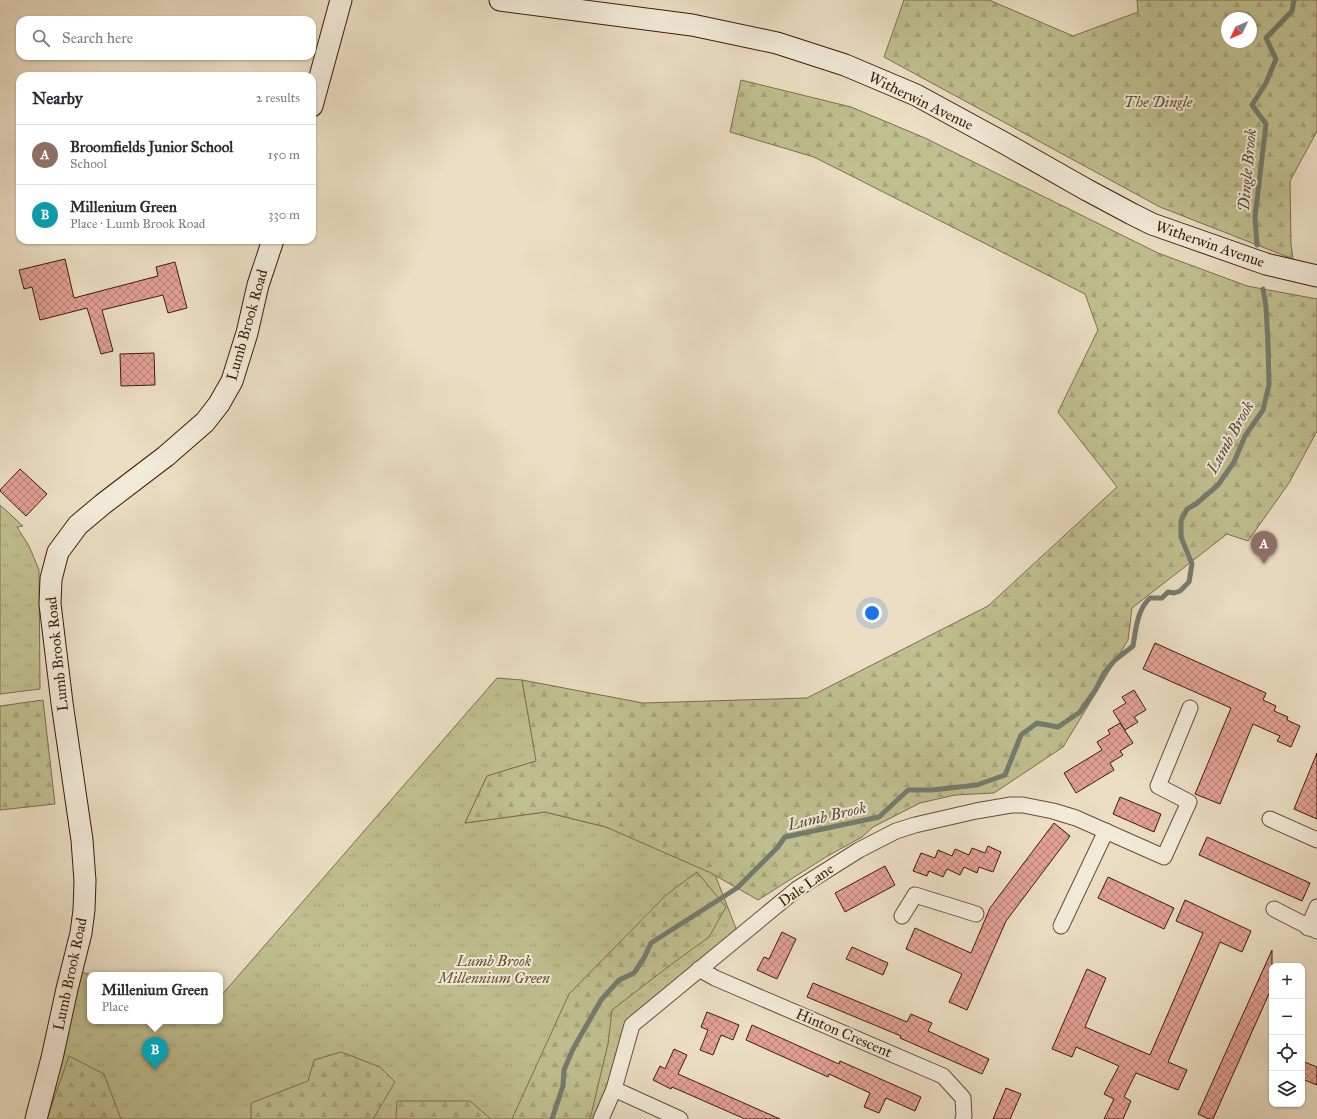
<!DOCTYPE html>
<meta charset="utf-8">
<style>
:root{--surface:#fff;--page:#f2f2f3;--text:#2b2b33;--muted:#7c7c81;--line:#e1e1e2;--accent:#8f2418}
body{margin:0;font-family:"IM FELL Great Primer",serif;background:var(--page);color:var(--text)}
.controls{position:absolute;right:12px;bottom:12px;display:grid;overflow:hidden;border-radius:8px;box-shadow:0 1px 3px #0004}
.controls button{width:36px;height:36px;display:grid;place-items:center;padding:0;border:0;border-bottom:1px solid var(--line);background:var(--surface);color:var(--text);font:20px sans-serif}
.compass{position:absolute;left:1221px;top:12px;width:36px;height:36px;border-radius:50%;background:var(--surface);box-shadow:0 1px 3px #0004;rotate:226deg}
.you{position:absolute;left:872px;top:613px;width:14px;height:14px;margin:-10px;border:3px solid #fff;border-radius:50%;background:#1a73e8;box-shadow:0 0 0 6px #1a73e833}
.badge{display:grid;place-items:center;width:26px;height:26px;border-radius:50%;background:var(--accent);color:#fff;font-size:13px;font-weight:700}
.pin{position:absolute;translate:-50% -33px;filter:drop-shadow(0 1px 2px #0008)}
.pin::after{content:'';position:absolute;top:21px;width:14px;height:12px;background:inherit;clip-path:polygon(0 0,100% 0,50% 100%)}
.popup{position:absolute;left:87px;top:972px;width:136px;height:52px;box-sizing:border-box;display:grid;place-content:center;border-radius:8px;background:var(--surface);filter:drop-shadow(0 1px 3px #0005);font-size:13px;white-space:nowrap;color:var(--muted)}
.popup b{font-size:15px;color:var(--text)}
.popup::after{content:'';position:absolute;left:50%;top:100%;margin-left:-8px;border:8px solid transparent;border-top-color:var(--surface)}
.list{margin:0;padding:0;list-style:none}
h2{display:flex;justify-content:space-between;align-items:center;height:52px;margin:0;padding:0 16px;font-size:17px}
h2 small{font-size:13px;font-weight:400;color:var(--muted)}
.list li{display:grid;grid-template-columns:26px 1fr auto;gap:12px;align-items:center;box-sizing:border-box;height:60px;padding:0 16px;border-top:1px solid var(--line)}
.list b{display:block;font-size:15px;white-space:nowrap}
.list p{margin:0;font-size:13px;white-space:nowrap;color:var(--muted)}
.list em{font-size:13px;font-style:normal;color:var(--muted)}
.icon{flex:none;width:22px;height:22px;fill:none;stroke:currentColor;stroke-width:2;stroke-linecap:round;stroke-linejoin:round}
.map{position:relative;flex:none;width:1317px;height:1119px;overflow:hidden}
.search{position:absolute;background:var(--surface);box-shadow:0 1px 3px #0004;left:16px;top:16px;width:300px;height:44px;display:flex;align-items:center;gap:10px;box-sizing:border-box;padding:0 14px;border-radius:12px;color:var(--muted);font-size:15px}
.panel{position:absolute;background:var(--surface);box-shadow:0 1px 3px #0004;left:16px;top:72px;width:300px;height:172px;border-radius:12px}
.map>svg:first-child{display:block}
.grass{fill:url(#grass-tufts);stroke:#7e6e4b}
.forest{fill:url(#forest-firs);stroke:#7e6e4b;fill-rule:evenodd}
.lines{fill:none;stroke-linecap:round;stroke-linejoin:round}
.stream{stroke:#747c6e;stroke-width:5}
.building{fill:url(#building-cross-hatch);stroke:#3d1d07}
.street-casing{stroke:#684d36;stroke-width:17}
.secondary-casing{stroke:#3d1d07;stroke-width:23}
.street{stroke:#f2ead9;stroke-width:15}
.secondary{stroke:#f2ead9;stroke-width:21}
.labels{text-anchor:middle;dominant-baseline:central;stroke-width:4;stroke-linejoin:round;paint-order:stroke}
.street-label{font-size:15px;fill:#3d1d07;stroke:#f2ead9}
.park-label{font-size:15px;font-style:italic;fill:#644e30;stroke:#f2ead9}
.water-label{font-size:16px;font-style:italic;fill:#584d3b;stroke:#f2ead9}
</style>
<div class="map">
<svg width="1317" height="1119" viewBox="0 0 1317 1119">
<defs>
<pattern id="grass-tufts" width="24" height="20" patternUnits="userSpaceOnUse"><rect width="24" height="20" fill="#c0bf8f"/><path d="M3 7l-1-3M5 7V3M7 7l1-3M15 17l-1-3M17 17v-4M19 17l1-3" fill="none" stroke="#a6a47a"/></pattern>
<pattern id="forest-firs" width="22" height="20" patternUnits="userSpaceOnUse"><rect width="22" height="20" fill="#c0bf8f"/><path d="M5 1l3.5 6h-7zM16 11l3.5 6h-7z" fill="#a6a47a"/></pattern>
<pattern id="building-cross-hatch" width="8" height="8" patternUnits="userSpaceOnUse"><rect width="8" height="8" fill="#e2a095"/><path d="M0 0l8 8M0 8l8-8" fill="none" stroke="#b88278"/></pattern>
</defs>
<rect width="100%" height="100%" fill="#ebdec4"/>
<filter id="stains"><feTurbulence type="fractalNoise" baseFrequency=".005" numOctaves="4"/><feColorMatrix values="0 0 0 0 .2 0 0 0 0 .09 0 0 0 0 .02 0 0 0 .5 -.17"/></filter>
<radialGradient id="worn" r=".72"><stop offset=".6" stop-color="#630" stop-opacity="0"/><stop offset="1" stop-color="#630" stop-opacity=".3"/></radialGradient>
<g class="grass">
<polygon points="0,505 23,526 17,527 29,546 39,570 40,689 0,694"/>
<polygon points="497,678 522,680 537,761 487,776 465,823 545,812 606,827 714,872 739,936 632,1025 593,1119 36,1119 72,969 91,975 90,975 90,1021 220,1021 220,997"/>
</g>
<g class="forest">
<path d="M 904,0 L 989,0 L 1073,36 L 1138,12 L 1137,0 L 1317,0 L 1317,131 L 1290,181 L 1291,244 L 1293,259 L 1160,207 L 884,57 ZM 1227,18 L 1251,18 L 1251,42 L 1227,42 Z"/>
<polygon points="741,80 851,107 925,138 1158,253 1247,286 1317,299 1317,431 1289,483 1248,541 1227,534 1132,608 1128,640 1063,747 994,793 955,795 920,803 873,827 862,837 826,857 758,900 711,873 606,827 545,812 465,823 487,776 536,761 522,680 643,703 807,698 988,606 1117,487 1058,412 1098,330 1085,294 814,157 730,132"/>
<polygon points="43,700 55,804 0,810 0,706"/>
<polygon points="697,872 726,907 709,937 673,963 612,1010 608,1044 590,1119 512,1119 569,994 666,895"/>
<polygon points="341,1052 380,1067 395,1082 373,1119 251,1119 251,1103 308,1081 314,1060"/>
<polygon points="69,1056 104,1074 121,1119 47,1119"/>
<polygon points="397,1101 470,1101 491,1119 396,1119"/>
</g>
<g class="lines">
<g class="stream">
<polyline points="1257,245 1255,217 1266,124 1252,105 1266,83 1276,59 1266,38 1292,11 1294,0"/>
<path d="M 552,1119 L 563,1086 L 564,1070 L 573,1049 L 601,1000 L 619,980 L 634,973 L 644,958 L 651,943 L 737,888 L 777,848 L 785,837 L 879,817 L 908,790 L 932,790 L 977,785 L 1005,775 L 1021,735 L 1037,723 L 1058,727 L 1080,712 L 1096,689 L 1104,673 L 1115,660 L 1133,646 C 1136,629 1137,610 1150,598 L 1162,598 L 1168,592 L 1174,593 L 1180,591 L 1189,582 L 1192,564 L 1181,537 L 1181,521 L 1187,509 L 1196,504 L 1218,485 L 1234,462 L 1245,436 L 1263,410 L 1269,385 L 1268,344 L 1266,307 L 1263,289"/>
</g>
</g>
<g class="building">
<polygon points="65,259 74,298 158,276 156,267 175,262 187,308 168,313 163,295 102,310 113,351 101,354 87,308 40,320 32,287 24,289 19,270"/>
<polygon points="154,353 155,385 121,386 120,354"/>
<polygon points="20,469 47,494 26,516 0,491 0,490"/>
<polygon points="1155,643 1266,693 1263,700 1276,706 1274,711 1288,717 1287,720 1300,726 1291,747 1277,741 1280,736 1253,724 1220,804 1195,794 1231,708 1143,669"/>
<polygon points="1134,690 1146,710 1134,717 1138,722 1125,730 1113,711 1126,703 1122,697"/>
<polygon points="1120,723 1133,743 1120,751 1123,755 1110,763 1114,770 1076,793 1064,773 1102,750 1097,742 1110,734 1108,730"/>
<polygon points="1317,753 1317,819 1294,809"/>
<polygon points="1120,797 1161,814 1154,832 1113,814"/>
<polygon points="1054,823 1070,836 1006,921 967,1010 949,1002 962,974 906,949 915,928 971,953 990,908"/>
<polygon points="1207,837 1310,883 1302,901 1199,855"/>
<polygon points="988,846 1001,852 993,872 979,867 977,873 964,867 960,875 947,869 943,877 929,871 927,876 913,871 921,853 935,858 938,850 952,856 955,849 969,855 972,848 985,853"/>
<polygon points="885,866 895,885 845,912 835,893"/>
<polygon points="1108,877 1174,908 1164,929 1098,898"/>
<polygon points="1185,900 1251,931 1242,952 1220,942 1168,1062 1187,1070 1178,1090 1136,1073 1124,1097 1131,1101 1123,1119 1104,1119 1114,1099 1104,1094 1119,1066 1076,1047 1072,1057 1052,1049 1087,969 1106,978 1085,1027 1150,1055 1203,933 1176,921"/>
<polygon points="782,932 796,939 777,979 757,970 764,957 769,959"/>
<polygon points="852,947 888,963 883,975 846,959"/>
<polygon points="1272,950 1272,987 1213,1119 1209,1119 1198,1114"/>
<polygon points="813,983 907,1022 911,1014 932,1023 928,1031 989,1059 982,1074 900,1038 901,1036 807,997"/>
<polygon points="707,1012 739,1025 733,1040 721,1035 713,1055 700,1050 708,1030 701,1027"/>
<polygon points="752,1025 839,1064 840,1061 921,1097 915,1111 886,1098 879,1113 864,1107 870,1093 829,1074 828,1077 746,1040"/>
<polygon points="674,1049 687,1055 678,1074 780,1119 745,1119 672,1087 671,1089 653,1080 660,1066 665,1069"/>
<polygon points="1302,1061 1317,1067 1317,1085 1302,1079"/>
<polygon points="1006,1088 1021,1094 1010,1119 993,1119"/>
</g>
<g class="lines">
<g class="street-casing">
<g id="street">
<polyline points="1270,819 1317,840"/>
<polyline points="1274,909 1317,931"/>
<polyline points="902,916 915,895 976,914"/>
<polyline points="1061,926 1106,831"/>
<polyline points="1308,928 1317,907"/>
<polyline points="699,969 715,978 943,1076 963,1098 964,1116 963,1119"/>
<polyline points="614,1089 680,1119"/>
<polyline points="601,1119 614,1089 632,1025 797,889 859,850 896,831 915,825 976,811 1011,805 1023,805 1053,811 1076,818 1164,857 1189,802 1158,786 1190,708"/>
</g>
</g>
<g class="secondary-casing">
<g id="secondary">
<polyline points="500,0 692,25 777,43 845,65 916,95 1006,144 1087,190 1132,214 1152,224 1266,264 1317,276"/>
<polyline points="312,106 341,0"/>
<polyline points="36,1119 52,1058 67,989 81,933 84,910 85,881 82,840 62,703 50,604 51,579 58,552 78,525 103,504 166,456 205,422 219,404 232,381 247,333 258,285 273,240"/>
</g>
</g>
<use href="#street" class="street"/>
<use href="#secondary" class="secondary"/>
</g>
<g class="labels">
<g class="street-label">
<text transform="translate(921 101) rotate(26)">Witherwin Avenue</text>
<text transform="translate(1210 244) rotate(19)">Witherwin Avenue</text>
<text transform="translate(247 325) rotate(-74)">Lumb Brook Road</text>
<text transform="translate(57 654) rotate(-96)">Lumb Brook Road</text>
<text transform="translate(806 885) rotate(-35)">Dale Lane</text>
<text transform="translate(70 974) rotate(-78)">Lumb Brook Road</text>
<text transform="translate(844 1033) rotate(23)">Hinton Crescent</text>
</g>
<g class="park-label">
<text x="1158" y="102">The Dingle</text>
<text x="494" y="961">Lumb Brook<tspan x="494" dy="17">Millennium Green</tspan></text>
</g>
<g class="water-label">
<text transform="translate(1247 170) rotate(-85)">Dingle Brook</text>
<text transform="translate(1230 437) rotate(-61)">Lumb Brook</text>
<text transform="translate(827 816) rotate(-13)">Lumb Brook</text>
</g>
</g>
<rect width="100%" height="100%" filter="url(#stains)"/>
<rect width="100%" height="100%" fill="url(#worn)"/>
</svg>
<div class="controls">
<button>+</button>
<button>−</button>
<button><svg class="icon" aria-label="locate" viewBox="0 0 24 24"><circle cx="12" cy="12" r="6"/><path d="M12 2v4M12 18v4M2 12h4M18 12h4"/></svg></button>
<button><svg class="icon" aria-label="layers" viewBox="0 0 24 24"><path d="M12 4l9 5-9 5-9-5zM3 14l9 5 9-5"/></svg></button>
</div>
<svg class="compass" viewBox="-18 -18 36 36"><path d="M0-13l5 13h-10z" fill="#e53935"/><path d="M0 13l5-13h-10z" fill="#7c7c81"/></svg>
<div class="you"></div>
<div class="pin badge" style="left:1264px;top:564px;background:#8d6e63">A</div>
<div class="pin badge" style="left:155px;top:1070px;background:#0f9aa8">B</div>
<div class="popup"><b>Millenium Green</b>Place</div>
<div class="search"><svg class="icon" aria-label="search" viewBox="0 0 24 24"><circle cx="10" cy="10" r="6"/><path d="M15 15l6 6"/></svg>Search here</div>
<section class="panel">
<h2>Nearby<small>2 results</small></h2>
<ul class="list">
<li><span class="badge" style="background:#8d6e63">A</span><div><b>Broomfields Junior School</b><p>School</p></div><em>150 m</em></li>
<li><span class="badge" style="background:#0f9aa8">B</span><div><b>Millenium Green</b><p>Place · Lumb Brook Road</p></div><em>330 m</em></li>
</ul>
</section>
</div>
